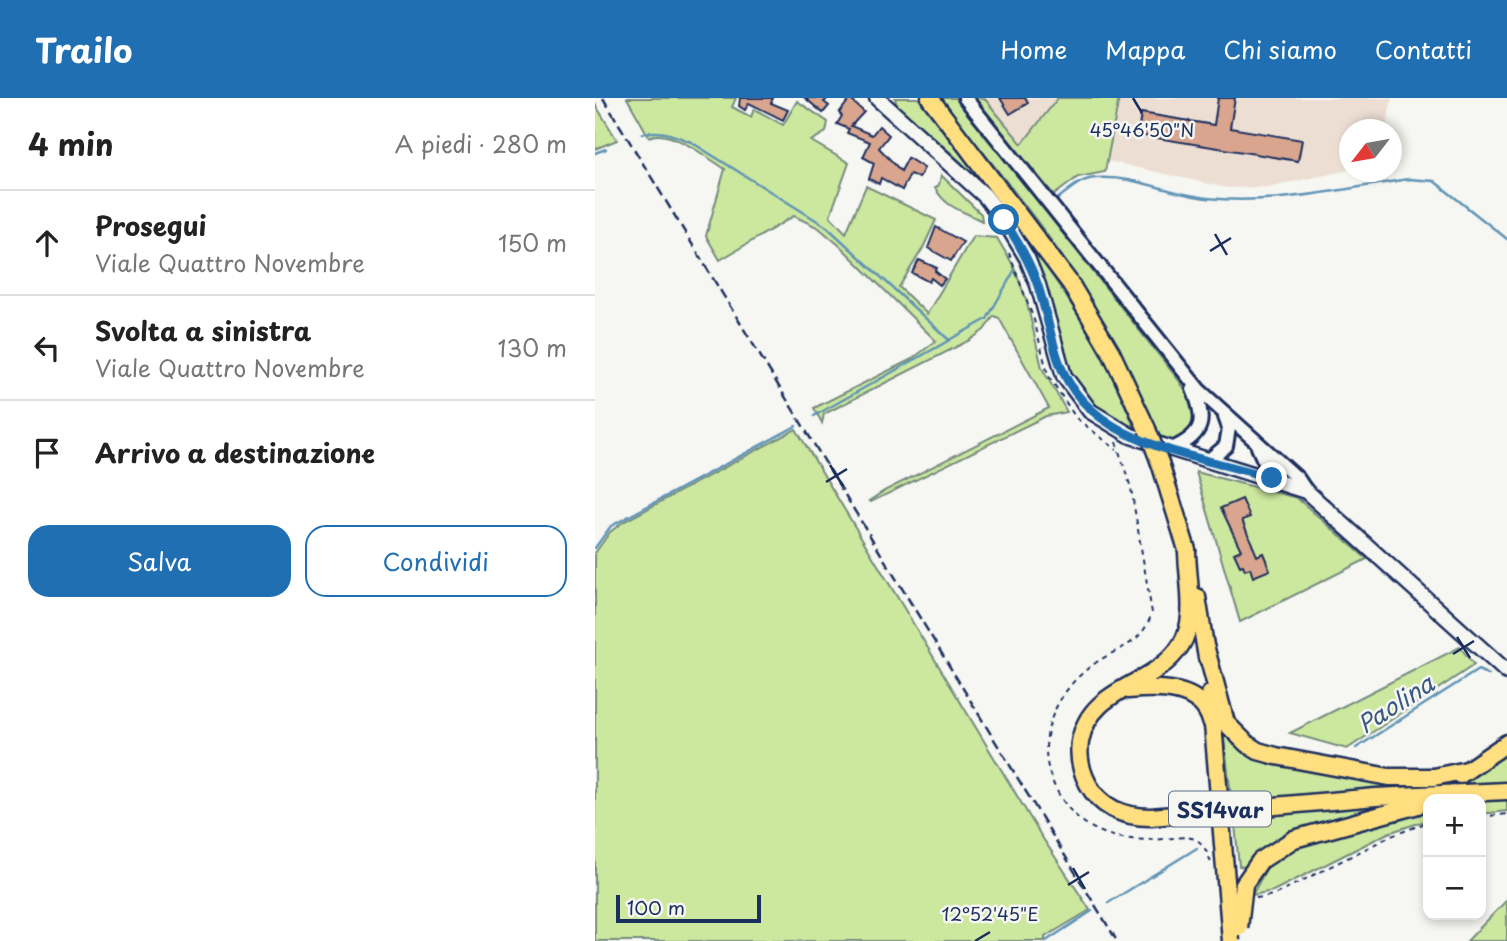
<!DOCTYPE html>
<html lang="it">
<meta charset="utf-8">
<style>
:root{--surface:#fff;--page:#f6f6f6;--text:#222;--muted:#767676;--line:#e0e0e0;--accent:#1f6fb2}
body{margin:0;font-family:"Playpen Sans",sans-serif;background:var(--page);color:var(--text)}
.controls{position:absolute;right:21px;bottom:21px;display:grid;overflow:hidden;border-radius:14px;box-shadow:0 4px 10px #0003}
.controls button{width:63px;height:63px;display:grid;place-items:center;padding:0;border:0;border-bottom:2px solid var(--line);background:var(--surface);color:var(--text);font:35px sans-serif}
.compass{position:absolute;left:744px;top:21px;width:63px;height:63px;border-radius:50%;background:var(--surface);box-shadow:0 4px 10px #0003;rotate:239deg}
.scale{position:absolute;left:21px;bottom:18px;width:145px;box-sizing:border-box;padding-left:7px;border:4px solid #1b2f5e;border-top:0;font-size:19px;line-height:24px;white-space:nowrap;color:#1b2f5e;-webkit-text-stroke:5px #f6f6f2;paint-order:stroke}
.stop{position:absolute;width:21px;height:21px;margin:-16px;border:5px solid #1f6fb2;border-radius:50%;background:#fff}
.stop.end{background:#1f6fb2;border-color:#fff;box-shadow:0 2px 7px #0008}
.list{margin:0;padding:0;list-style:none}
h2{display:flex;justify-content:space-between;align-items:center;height:91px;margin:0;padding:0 28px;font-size:30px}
h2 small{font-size:23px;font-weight:400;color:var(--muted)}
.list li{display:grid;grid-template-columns:46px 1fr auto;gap:21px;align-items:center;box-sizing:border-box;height:105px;padding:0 28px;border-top:2px solid var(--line)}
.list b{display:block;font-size:26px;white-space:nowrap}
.list p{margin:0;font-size:23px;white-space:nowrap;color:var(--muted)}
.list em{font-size:23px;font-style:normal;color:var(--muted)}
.actions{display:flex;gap:14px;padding:21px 28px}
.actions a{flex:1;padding:16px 0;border:2px solid var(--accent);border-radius:21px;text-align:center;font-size:24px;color:var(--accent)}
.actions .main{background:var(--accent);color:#fff}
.icon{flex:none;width:38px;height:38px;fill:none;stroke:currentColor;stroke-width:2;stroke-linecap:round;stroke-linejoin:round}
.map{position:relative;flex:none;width:912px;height:843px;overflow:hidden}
header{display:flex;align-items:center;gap:42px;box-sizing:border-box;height:98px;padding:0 35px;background:var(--accent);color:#fff}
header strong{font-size:33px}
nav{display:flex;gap:38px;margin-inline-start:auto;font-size:24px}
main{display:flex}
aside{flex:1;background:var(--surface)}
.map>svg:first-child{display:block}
.built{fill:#edded4}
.green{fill:#cce79e;stroke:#748b7e;stroke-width:2}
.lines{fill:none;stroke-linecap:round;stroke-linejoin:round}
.stream{stroke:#6194b6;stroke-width:2.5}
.building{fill:#d9a58e;stroke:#1b2f5e;stroke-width:2}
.tertiary-casing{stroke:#1b2f5e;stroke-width:18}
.secondary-casing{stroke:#1b2f5e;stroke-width:19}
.primary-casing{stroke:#1b2f5e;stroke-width:21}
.trunk-casing{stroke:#1b2f5e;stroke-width:21}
.path{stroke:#1b2f5e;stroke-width:2;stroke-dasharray:5 5;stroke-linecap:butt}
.tertiary{stroke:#f6f6f2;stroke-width:12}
.secondary{stroke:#f6f6f2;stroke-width:14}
.primary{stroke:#ffdf80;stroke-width:16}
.trunk{stroke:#ffdf80;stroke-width:16}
.rail{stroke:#1b2f5e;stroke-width:2.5;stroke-dasharray:10 5;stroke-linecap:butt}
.primary-bridge-casing{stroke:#1b2f5e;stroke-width:21;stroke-linecap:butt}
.trunk-bridge-casing{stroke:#1b2f5e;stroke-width:21;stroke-linecap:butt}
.primary-bridge{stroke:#ffdf80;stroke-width:16}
.trunk-bridge{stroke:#ffdf80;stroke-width:16}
.route{stroke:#1f6fb2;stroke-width:9}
.ticks{fill:none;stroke:#1b2f5e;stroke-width:2.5}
.labels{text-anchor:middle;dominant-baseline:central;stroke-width:5;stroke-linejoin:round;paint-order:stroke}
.shield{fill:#f6f6f2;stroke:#5d6b8a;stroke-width:2}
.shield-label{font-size:21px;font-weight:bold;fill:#1b2f5e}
.water-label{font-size:24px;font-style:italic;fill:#385982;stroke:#f6f6f2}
.ticks-label{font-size:18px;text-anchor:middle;fill:#1b2f5e;stroke:#f6f6f2;stroke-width:5;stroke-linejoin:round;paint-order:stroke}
</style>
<header>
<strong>Trailo</strong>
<nav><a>Home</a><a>Mappa</a><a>Chi siamo</a><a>Contatti</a></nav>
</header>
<main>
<aside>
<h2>4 min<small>A piedi · 280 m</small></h2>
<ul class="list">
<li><svg class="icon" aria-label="ahead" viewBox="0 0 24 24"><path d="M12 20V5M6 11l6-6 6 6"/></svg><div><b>Prosegui</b><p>Viale Quattro Novembre</p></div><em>150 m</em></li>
<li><svg class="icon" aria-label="left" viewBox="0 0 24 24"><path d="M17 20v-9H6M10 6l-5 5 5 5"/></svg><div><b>Svolta a sinistra</b><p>Viale Quattro Novembre</p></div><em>130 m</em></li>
<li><svg class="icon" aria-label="arrive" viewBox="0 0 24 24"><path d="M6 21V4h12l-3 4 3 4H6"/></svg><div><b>Arrivo a destinazione</b></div></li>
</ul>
<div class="actions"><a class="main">Salva</a><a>Condividi</a></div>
</aside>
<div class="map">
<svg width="912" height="843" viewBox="0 0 912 843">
<rect width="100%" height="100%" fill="#f6f6f2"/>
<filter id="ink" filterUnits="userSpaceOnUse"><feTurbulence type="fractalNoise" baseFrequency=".0143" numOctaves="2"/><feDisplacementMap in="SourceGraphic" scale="14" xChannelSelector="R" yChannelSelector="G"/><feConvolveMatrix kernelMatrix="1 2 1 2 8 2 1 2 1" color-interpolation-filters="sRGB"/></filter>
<g filter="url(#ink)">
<g class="built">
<polygon points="389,0 463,0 427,46"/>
<polygon points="524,0 797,0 791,31 754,32 754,72 673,89 632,90 513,63"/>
</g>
<g class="green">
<path d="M 32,0 L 141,0 L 137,9 L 156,19 L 159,11 L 188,27 L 202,3 L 233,24 L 231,34 L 216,43 L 254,65 L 235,118 L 251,135 L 271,88 L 341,122 L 328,150 L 304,189 L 332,216 L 378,138 L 402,140 L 418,167 L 431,201 L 447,270 L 472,314 L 451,318 L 276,404 L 274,403 L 289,393 L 454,310 L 404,220 L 399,218 L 389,232 L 375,242 L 229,316 L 227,325 L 219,310 L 317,261 L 341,243 L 245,148 L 224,130 L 199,118 L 125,162 L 111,138 L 130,71 C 113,60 74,29 54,39 Z"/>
<path d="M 300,0 L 323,0 C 404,110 489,199 539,329 C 454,303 464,199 425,134 C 394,84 346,46 302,8 Z"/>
<path d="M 345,0 L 361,0 L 585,284 L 600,307 L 600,331 L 581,343 L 564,338 C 544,293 523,250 499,208 C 455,134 398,67 345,0 Z"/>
<polygon points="379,0 389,0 427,46 463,0 524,0 510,74 483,79 459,97"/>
<polygon points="0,6 22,42 0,51"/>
<path d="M 346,77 L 386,116 L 387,123 C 367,112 352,111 340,90 L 344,87 Z"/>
<polygon points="201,331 445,736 495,812 450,839 450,843 0,843 0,455 15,434 28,424"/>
<polygon points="601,374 702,400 772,461 645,524"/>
<polygon points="865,549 879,567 752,651 695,635"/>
<polygon points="628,632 678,662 801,688 637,706"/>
<polygon points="912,657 912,684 860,689"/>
<polygon points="912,698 912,713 886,716 886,701"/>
<polygon points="803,703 804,706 697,738 650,773 649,769 644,768 639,716"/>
<polygon points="833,707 833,722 793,735 678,793 657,797 676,762 700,748"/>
<polygon points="912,802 912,843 872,843"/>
</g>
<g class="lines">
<g class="stream">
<path d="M 47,36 C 64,30 80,38 96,44 L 232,129 L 354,242 L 392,221 L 419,173"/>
<polyline points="0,55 11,51"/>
<path d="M 460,103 C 473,93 484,81 501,80 C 539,77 575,96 612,100 C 678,107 748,91 814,81 L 839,83 L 912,141"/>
<polyline points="219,318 353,243"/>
<polyline points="0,450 16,428 201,328"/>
<polyline points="761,650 883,572 894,577"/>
<polyline points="513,805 602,750"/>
<polyline points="451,843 497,813"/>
</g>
</g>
<g class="building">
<polygon points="145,0 178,0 176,5 193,12 188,22 154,5 150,12 144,8"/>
<polygon points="210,0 233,0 229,4 234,8 228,15"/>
<polygon points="405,0 430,0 433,5 415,16"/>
<polygon points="623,0 640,0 635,30 707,42 703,63 543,37 546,15 619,27"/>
<polygon points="255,1 269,14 256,28 277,37 284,28 294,37 284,50 306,73 313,60 329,70 324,80 315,76 307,92 286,80 284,86 274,81 279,65 268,59 275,44 252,35 254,31 242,26 247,18 244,15"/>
<polygon points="341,129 368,144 356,163 333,150"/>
<polygon points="324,162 342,170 340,173 350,181 345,187 336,180 334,184 317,175"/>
<polygon points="647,401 655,419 647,422 662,458 668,455 675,472 658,479 655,470 650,472 648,467 645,468 639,455 646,452 626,410"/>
</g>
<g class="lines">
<g class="tertiary-casing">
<g id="tertiary">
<polyline points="370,0 604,292 703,381 711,393"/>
<polyline points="663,349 677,380"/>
<path d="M 577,351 C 610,336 611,322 598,291"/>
<polyline points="614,362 631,348 634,330 630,319"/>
</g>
</g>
<g class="secondary-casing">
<polyline id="secondary" points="282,0 390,98 409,122 432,160 443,187 469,278 495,313 536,338 711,393 912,574"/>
</g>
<g class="primary-casing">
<g id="primary">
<polyline points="335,0 475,185 516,254 552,331"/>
<polyline points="565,365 592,452"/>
</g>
</g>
<g class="trunk-casing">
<g id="trunk">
<path d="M 592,452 C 592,482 603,520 586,547 C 559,590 495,587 485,644 C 483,659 486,673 493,686 C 506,710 529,719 556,719 L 781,699 L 912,693"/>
<polyline points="602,499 612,560"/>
<polyline points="611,551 631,625 652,646 663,653 681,658 794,679 839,679 872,672"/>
<path d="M 533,592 C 563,589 606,588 616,623"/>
<polyline points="615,596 619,638"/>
<polyline points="865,677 912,645"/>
<polyline points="665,763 699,741 823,707"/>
</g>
</g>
<g class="path">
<polyline points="414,155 439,222 453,277 481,320 522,352"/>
<path d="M 521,344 L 536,390 L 557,515 C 545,549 526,547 499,566 C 461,592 438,642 459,687 C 482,735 521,745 570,741 C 581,740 593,737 602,742 C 610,747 613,757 616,765"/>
<polyline points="886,719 912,716"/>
<polyline points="661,800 679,797 794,739 833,724"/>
</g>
<use href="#tertiary" class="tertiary"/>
<use href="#secondary" class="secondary"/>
<use href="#primary" class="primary"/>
<use href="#trunk" class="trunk"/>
<polyline class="rail" points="8,0 522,843"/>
<g class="primary-bridge-casing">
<polyline id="primary-bridge" points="552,331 565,365"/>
</g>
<g class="trunk-bridge-casing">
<g id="trunk-bridge">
<polyline points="619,638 636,843"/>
<polyline points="644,830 649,786 665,763"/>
</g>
</g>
<use href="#primary-bridge" class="primary-bridge"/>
<use href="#trunk-bridge" class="trunk-bridge"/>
</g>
</g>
<g class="lines" filter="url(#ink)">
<path class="route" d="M 409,122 C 422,143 435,164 443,188 C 451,212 455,237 463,261 C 492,349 601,356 677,380"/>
</g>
<path class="ticks" d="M 538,0 L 547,15M 620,136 L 632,157M 615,153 L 636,140M 235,367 L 248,388M 231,384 L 252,371M 862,539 L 875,560M 858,556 L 879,543M 478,770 L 490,791M 473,787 L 494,774M 380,843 L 395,834"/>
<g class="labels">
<rect class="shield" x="574" y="693.5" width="102" height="35" rx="5"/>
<g class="shield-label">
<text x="625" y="711">SS14var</text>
</g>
<g class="water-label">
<text transform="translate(800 605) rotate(-33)">Paolina</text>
</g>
</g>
<g class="ticks-label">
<text x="547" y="39">45°46'50"N</text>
<text x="395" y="823">12°52'45"E</text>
</g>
</svg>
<div class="controls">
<button>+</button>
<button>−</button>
</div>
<svg class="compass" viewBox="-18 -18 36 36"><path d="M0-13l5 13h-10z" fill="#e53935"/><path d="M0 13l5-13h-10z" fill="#767676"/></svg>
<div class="scale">100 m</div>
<div class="stop" style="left:409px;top:122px"></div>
<div class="stop end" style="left:677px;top:380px"></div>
</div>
</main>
